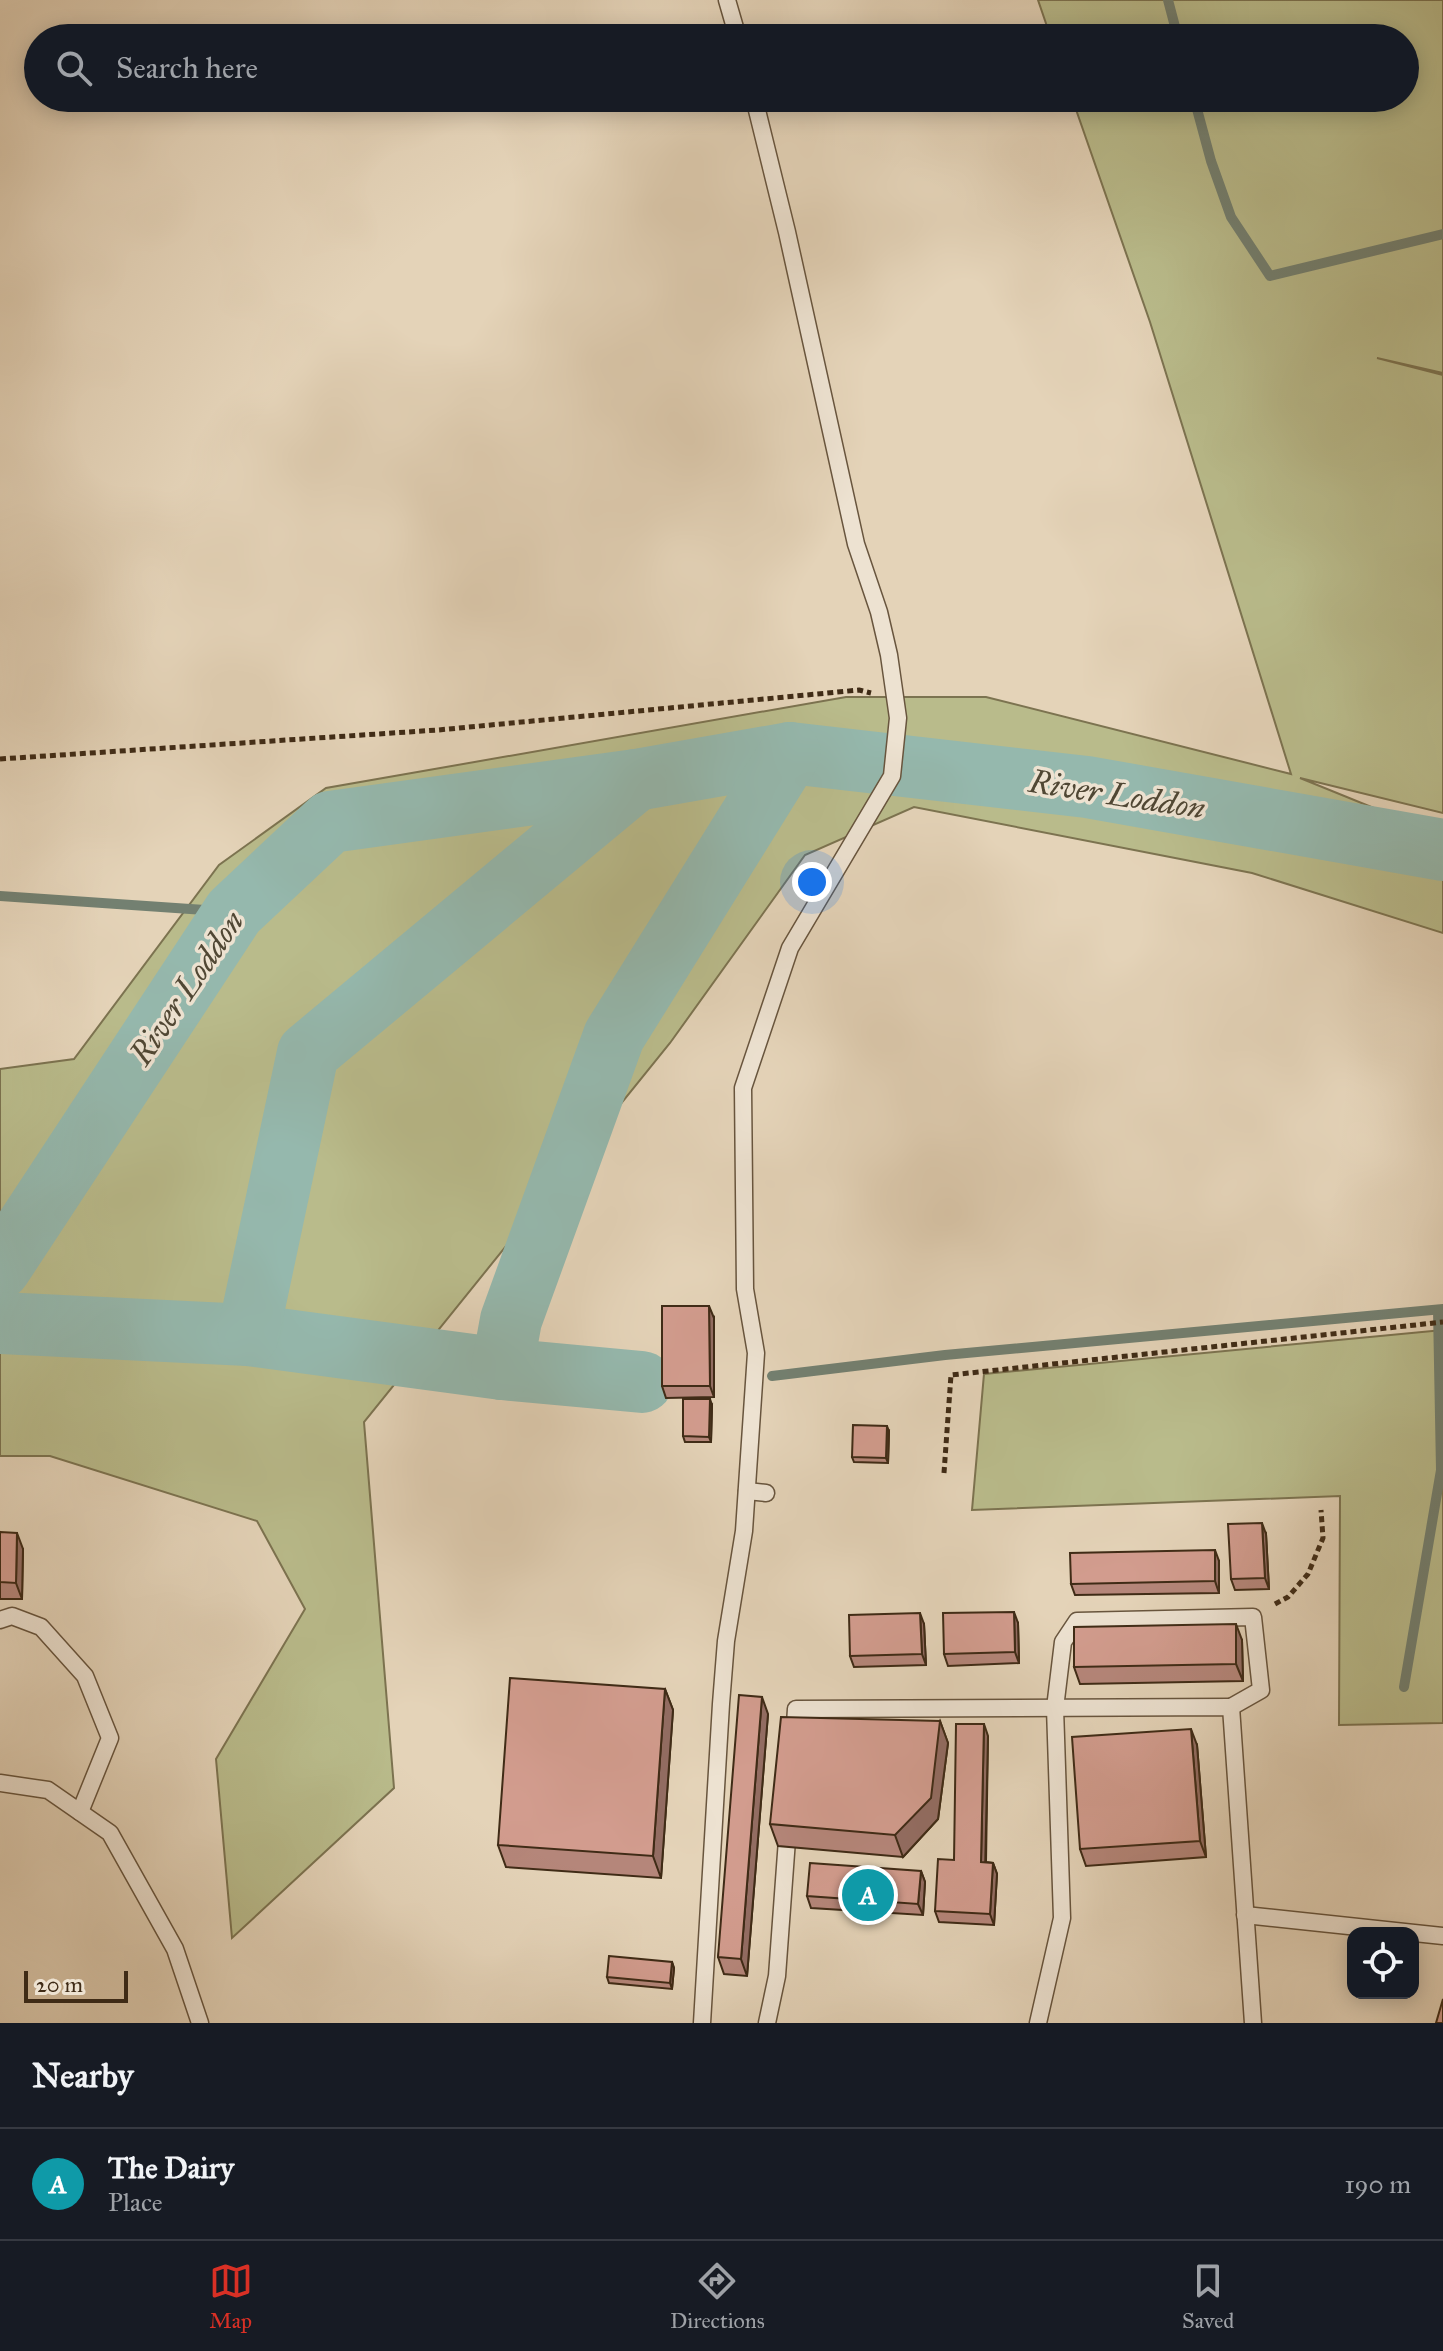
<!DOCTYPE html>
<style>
:root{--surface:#171b24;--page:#242831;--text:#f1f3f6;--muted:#9ea1a6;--line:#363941;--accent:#d93025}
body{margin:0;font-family:"IM FELL Great Primer",serif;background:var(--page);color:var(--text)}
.controls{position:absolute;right:24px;bottom:24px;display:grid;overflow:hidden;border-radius:16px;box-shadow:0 4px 20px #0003}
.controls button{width:72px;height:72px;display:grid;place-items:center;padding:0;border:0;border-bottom:2px solid var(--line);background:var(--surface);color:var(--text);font:40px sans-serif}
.scale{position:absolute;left:24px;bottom:20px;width:104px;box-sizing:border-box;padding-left:8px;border:4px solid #3f2b16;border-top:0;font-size:22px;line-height:28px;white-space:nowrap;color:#3f2b16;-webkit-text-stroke:6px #ede2d1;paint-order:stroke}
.you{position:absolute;left:812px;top:882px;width:28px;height:28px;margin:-20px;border:6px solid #fff;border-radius:50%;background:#1a73e8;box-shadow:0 0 0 12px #1a73e833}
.badge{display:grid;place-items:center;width:52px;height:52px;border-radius:50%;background:var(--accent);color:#fff;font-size:26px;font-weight:700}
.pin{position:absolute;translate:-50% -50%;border:4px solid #fff;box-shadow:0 2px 8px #0006}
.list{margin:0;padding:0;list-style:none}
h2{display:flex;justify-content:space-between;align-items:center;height:104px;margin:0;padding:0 32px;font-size:34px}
h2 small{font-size:26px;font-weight:400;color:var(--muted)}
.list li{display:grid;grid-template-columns:52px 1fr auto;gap:24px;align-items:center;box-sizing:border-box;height:112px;padding:0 32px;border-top:2px solid var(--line)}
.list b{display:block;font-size:30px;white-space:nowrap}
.list p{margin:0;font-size:26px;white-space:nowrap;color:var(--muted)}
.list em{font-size:26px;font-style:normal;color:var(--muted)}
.icon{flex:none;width:44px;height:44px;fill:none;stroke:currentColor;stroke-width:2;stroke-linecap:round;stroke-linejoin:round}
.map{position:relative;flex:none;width:1443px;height:2023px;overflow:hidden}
.search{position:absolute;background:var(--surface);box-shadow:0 4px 20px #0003;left:24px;right:24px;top:24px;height:88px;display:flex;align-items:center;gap:20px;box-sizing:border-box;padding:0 28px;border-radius:44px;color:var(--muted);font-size:30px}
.sheet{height:216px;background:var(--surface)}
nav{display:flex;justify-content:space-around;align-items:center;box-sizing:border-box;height:112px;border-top:2px solid var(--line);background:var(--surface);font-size:22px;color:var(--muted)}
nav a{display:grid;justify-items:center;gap:4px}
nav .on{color:var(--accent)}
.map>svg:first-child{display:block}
.green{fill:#b9bb8b;stroke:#7c7350;stroke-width:2}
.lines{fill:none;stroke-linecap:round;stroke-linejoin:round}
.stream{stroke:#738071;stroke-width:10}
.river{stroke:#95b8ad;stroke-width:62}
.service-casing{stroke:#68553e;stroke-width:19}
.path{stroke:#3f2b16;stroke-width:5;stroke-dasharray:6 4;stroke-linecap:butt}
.service{stroke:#ede2d1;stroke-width:16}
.wall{fill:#b5867a;stroke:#3f2b16;stroke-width:2}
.shaded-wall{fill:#936d63;stroke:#3f2b16;stroke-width:2}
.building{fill:#d29c8e;stroke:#3f2b16;stroke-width:2}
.labels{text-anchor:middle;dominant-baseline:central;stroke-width:7;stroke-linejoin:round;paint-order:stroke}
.water-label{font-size:32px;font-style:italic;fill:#504734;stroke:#ede2d1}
</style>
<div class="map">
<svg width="1443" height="2023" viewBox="0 0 1443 2023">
<rect width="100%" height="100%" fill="#e4d3b8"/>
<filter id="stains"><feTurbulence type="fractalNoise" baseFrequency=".0025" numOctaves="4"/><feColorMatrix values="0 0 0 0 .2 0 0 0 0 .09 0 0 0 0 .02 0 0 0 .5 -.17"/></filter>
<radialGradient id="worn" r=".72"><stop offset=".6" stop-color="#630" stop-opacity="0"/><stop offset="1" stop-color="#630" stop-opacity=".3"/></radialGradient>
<g class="green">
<polygon points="1038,0 1443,0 1443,373 1377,358 1443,375 1443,813 1300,778 1443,836 1443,933 1252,873 914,807 805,855 670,1043 364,1422 394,1788 232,1938 216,1759 305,1609 257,1521 50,1456 0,1456 0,1069 74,1059 219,865 326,788 846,697 986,697 1291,774 1150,322 1072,98 1405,98 1405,38 1051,38"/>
<polygon points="1443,1330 1443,1723 1339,1725 1340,1496 972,1510 984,1374"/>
</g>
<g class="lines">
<g class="stream">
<polyline points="1168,0 1178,38"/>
<polyline points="1194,98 1211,161 1231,217 1270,276 1443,234"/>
<polyline points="0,896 234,912"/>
<polyline points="772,1376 945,1355 1443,1309"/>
<polyline points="1404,1687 1441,1470 1438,1310"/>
</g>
<g class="river">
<polyline points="0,1268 234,912 330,822 636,780 790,753 1087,787 1443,850"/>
<polyline points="0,1323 248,1335 502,1369 642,1382"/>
<polyline points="248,1335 308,1053 636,780"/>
<polyline points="502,1369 511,1320 614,1036 790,753"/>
</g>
<g class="service-casing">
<g id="service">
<polyline points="727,0 738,38"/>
<polyline points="747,1491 766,1493"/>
<polyline points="0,1620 12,1616 41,1627 85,1676 110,1738 80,1812"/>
<polyline points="794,1739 796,1709 1231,1707 1253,2023"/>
<polyline points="0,1783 48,1790 110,1833 175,1949 200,2023"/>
<polyline points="1245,1915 1443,1936"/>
<polyline points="702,2023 721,1704 726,1641 744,1531 756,1353 745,1289 743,1088 790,948 892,776 898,718 889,655 879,612 856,544 787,232 754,98"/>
<polyline points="767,2023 777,1976 788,1826"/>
<polyline points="1038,2023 1062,1918 1055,1708 1063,1642 1077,1621 1253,1617 1261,1690 1231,1707"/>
</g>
</g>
<g class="path">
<polyline points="0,759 438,730 859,690 871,693"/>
<polyline points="944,1473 951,1375 1443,1322"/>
<polyline points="1275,1604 1288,1597 1308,1574 1323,1538 1321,1510"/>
</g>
<use href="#service" class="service"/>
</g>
<g class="wall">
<polygon points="714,1318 714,1397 666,1398 662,1386"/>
<polygon points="712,1405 711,1442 685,1442 683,1436"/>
<polygon points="889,1431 888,1463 854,1462 852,1457"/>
<polygon points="0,1532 23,1549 22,1599 0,1599"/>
<polygon points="1266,1534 1269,1589 1235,1590 1231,1579"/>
<polygon points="1219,1561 1219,1593 1075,1595 1071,1584"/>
<polygon points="1018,1623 1019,1663 948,1666 944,1654"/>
<polygon points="924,1624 926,1665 854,1667 850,1656"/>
<polygon points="1242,1640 1243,1681 1080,1684 1074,1667"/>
<polygon points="665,1689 673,1710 661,1878 506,1867 498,1845"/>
<polygon points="768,1714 747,1976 724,1974 718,1957"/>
<polygon points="940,1721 948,1743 938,1819 903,1857 778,1846 770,1824"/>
<polygon points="988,1736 986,1862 993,1863 997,1874 994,1925 939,1922 935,1911 954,1860"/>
<polygon points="1197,1745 1206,1857 1086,1866 1080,1849"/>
<polygon points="921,1871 925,1882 923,1915 811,1908 807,1896"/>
<polygon points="672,1962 674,1968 672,1989 609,1983 607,1977"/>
</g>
<g class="shaded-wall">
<polygon points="709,1306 714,1318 714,1397 710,1386"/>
<polygon points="710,1399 712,1405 711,1442 709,1437"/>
<polygon points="887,1426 889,1431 888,1463 886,1458"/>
<polygon points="1262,1523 1266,1534 1269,1589 1265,1578"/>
<polygon points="17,1533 23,1549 22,1599 16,1583"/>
<polygon points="1215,1550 1219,1561 1219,1593 1215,1581"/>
<polygon points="1014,1612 1018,1623 1019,1663 1015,1652"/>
<polygon points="920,1613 924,1624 926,1665 922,1654"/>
<polygon points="1236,1624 1242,1640 1243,1681 1236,1664"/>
<polygon points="665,1689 673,1710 661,1878 653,1856"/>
<polygon points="762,1697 768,1714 747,1976 741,1959"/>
<polygon points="940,1721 948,1743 938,1819 903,1857 895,1835"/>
<polygon points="984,1724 988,1736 985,1873 981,1862"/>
<polygon points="1191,1729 1197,1745 1206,1857 1200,1841"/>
<polygon points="993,1863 997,1874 994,1925 990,1914"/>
<polygon points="921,1871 925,1882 923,1915 918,1904"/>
<polygon points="672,1962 674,1968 672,1989 670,1983"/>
</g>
<g class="building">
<polygon points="662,1306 709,1306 710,1386 662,1386"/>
<polygon points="683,1399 710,1399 709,1437 683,1436"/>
<polygon points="853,1425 887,1426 886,1458 852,1457"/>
<polygon points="1262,1523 1265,1578 1231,1579 1228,1524"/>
<polygon points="0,1532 17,1533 16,1583 0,1582"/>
<polygon points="1215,1550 1215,1581 1071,1584 1070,1553"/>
<polygon points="1014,1612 1015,1652 944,1654 943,1613"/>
<polygon points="920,1613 922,1654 850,1656 849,1615"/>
<polygon points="1236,1624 1236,1664 1074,1667 1074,1627"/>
<polygon points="510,1678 665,1689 653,1856 498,1845"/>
<polygon points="739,1695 762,1697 741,1959 718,1957"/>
<polygon points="781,1717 940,1721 931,1798 895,1835 770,1824"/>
<polygon points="956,1724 984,1724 981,1862 993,1863 990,1914 935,1911 938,1859 954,1860"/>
<polygon points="1191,1729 1200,1841 1080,1849 1072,1737"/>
<polygon points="810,1863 921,1871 918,1904 807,1896"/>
<polygon points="609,1956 672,1962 670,1983 607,1977"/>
<polygon points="1443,1999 1443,2023 1436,2023"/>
</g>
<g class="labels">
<g class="water-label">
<text transform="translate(1117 795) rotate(9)">River Loddon</text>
<text transform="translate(187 988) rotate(-56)">River Loddon</text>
</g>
</g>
<rect width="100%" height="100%" filter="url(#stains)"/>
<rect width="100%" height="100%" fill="url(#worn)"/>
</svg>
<div class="controls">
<button><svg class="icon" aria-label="locate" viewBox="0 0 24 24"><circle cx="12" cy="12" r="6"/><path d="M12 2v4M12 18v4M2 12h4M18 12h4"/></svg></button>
</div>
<div class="scale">20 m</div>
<div class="you"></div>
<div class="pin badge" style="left:868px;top:1895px;background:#0f9aa8">A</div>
<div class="search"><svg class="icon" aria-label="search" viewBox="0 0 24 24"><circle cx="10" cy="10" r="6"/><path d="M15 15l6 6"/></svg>Search here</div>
</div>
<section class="sheet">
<h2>Nearby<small></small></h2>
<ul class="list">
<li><span class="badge" style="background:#0f9aa8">A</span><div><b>The Dairy</b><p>Place</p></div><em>190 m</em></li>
</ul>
</section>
<nav>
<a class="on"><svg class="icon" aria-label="map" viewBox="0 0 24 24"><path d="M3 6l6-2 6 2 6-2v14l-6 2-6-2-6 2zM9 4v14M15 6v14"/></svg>Map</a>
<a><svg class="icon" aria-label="directions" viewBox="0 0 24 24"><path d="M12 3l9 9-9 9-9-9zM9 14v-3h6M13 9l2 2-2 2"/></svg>Directions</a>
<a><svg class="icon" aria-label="saved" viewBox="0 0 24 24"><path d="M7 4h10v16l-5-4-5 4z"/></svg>Saved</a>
</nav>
